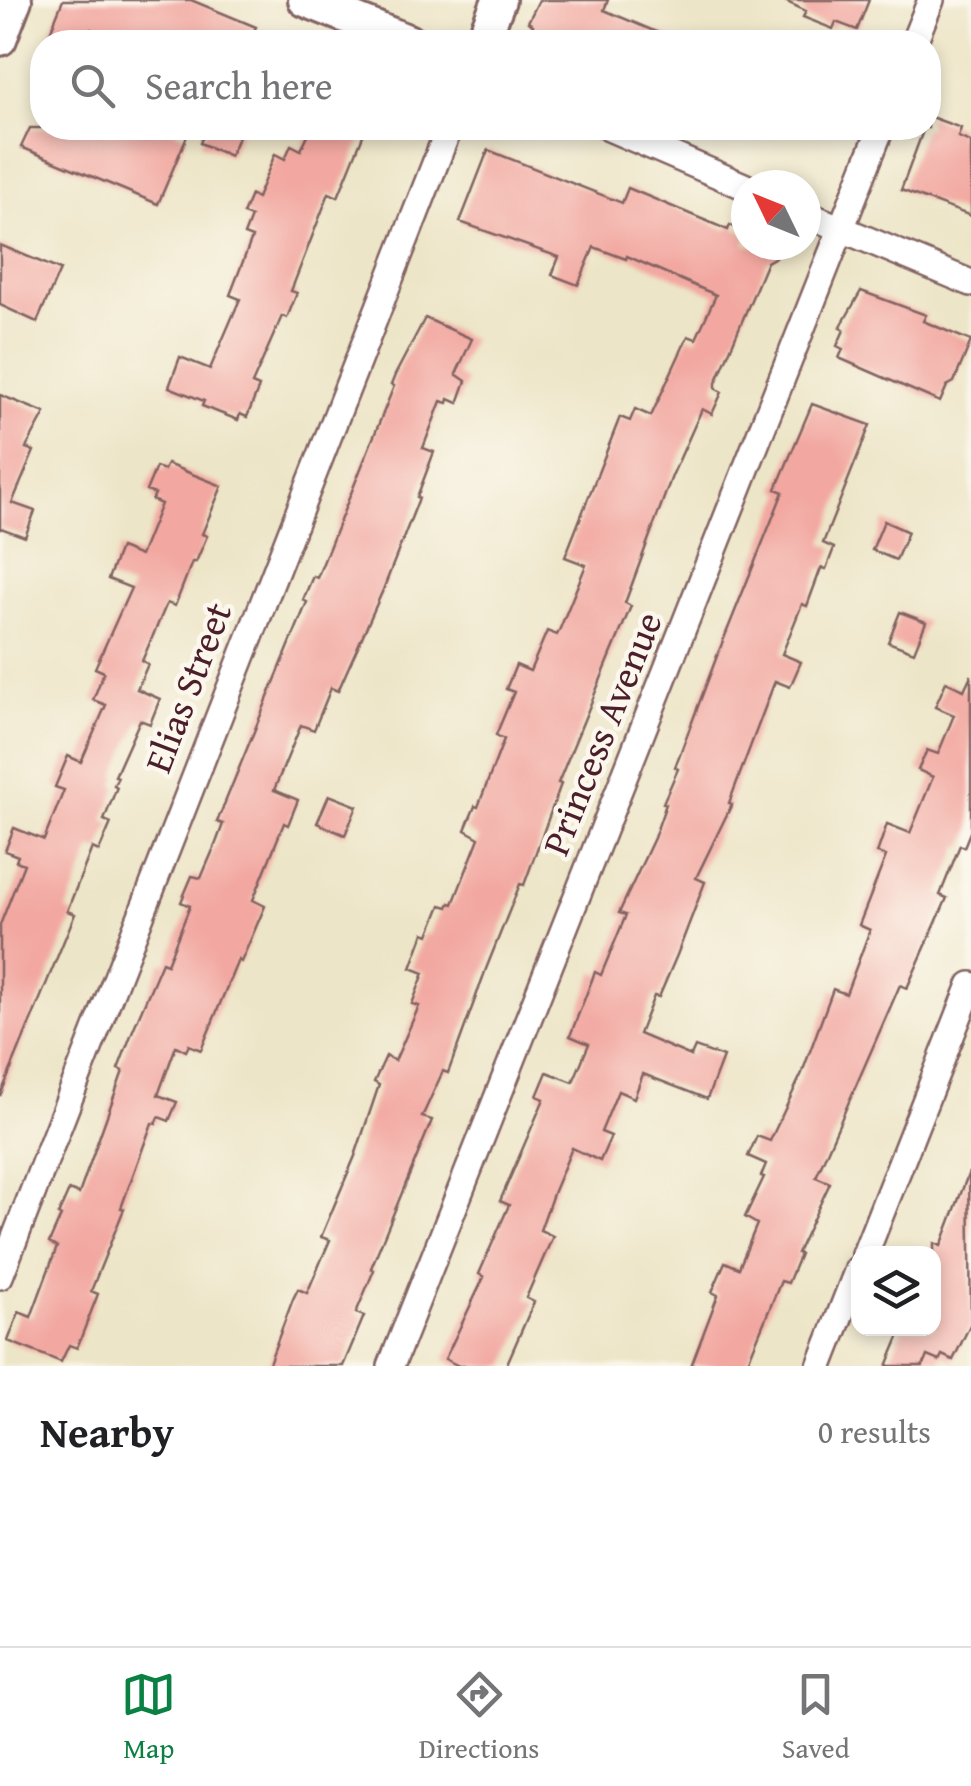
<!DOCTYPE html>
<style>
:root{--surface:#fff;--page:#f6f6f6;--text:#202124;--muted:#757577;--line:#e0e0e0;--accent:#0b8043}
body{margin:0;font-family:"Gentium Book Plus",serif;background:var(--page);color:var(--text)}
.controls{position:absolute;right:30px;bottom:30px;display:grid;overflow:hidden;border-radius:20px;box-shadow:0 5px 15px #0003}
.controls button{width:90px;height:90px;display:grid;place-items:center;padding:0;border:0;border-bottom:2px solid var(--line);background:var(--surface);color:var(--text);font:50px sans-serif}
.compass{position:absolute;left:731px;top:170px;width:90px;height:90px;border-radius:50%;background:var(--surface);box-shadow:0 5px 15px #0003;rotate:313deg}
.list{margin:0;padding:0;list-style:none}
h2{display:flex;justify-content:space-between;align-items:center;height:130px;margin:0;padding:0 40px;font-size:42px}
h2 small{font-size:32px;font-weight:400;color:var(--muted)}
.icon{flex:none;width:55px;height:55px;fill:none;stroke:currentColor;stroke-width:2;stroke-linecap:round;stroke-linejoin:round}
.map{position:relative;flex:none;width:971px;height:1366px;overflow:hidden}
.search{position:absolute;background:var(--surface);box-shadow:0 5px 15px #0003;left:30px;right:30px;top:30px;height:110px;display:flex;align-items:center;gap:25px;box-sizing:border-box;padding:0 35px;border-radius:40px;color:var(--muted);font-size:38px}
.sheet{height:280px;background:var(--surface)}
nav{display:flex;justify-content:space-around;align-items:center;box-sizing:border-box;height:140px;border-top:2px solid var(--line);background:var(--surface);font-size:28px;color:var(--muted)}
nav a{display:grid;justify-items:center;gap:5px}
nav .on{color:var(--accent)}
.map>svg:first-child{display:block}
.building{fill:#f2a8a1}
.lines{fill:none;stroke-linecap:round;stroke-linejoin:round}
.minor-casing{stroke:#836462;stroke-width:30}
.tertiary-casing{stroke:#836462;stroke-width:38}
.minor{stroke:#fff;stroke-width:25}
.tertiary{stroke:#fff;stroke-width:32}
.labels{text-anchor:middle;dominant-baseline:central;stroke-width:9;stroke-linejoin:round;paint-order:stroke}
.street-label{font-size:38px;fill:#4a1f2b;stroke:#fbf7ec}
</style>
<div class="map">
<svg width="971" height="1366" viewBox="0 0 971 1366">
<rect width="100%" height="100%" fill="#fbf7ec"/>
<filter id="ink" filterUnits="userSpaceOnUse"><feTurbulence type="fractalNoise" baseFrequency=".01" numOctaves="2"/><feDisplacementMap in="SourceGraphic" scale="20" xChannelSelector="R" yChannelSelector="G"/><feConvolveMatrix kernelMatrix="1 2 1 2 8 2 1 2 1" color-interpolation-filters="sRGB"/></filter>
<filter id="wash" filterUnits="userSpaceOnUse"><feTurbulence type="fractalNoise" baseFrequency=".0048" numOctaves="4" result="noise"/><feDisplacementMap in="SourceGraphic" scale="40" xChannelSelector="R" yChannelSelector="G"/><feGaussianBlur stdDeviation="2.25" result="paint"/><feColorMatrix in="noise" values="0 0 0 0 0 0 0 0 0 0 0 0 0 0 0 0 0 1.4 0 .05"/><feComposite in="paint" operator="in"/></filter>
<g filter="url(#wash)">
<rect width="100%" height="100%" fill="#ede5c7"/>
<g id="blocks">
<g class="building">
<polygon points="63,0 191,0 256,27 249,42 123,42 91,29 85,42 46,42"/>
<polygon points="539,0 608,0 604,10 680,42 525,42 533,25 528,22"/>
<polygon points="783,0 869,0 857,30 836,22 833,29 803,17 806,11"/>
<polygon points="928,116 961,128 958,137 971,142 971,216 901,190 924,128 928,128"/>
<polygon points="30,128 167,128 187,136 158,204 21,147"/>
<polygon points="207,128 242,128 230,156 200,143"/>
<polygon points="311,128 366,128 338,197 329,193 291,291 297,293 287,318 282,316 252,384 259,387 247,417 240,414 238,420 202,406 204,401 169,387 180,357 210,369 240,299 230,295 252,238 244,235 251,217 243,214 251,195 257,198 275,154 285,159 291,145 301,150"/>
<polygon points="488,150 622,203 628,188 728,230 730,225 746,233 746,245 797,245 767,262 716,383 716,389 722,392 712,414 702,409 672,476 625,603 631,606 558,783 561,784 524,885 520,884 486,969 448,1073 443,1071 422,1117 432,1120 371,1268 374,1270 356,1313 364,1316 343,1366 268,1366 293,1299 298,1289 307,1293 330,1240 321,1237 355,1156 379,1085 374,1082 386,1056 395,1061 419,1006 412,1004 424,973 411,968 424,933 429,935 441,905 448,907 450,903 453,904 479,838 465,830 475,806 478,807 504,739 496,735 514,692 506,689 516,665 530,671 547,631 557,635 559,631 586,565 565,557 620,417 630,421 635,409 651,416 688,336 696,339 716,295 627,256 626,259 594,247 578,285 552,275 559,257 460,222"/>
<polygon points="0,245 60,270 37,322 0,305"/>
<polygon points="861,291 926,315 923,321 971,341 954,382 947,386 940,402 839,358 843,349 837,346 844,330 840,328"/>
<polygon points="425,318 472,339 456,374 466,381 458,403 449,399 448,403 441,401 423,448 434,452 417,497 419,498 383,590 338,691 331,688 314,730 301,725 274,790 298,800 288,825 284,823 253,900 265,906 241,962 238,960 201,1050 189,1045 186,1051 176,1046 158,1095 177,1102 169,1121 159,1117 156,1124 152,1123 121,1208 124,1209 91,1291 98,1294 77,1348 69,1345 61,1362 8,1341 19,1312 31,1317 57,1247 49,1243 61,1216 58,1215 69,1190 79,1194 123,1071 118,1069 133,1030 162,962 167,964 190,906 181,902 192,876 201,878 216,843 223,824 217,822 307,602 303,600 313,576 317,578 394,386 391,385 395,375"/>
<polygon points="0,395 45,413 26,448 34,451 12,503 35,511 25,537 1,528 0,530"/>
<polygon points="812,404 870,425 823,543 834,548 826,569 821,568 807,606 802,604 782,654 801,662 790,687 775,681 729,803 732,804 696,878 705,882 677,955 659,997 654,996 639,1034 691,1056 695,1047 723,1057 707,1099 643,1074 634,1098 618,1091 601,1132 611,1136 600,1161 572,1148 554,1191 540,1230 553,1236 526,1298 534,1302 506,1366 459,1366 445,1359 484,1277 479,1274 509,1205 500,1201 544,1099 537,1096 547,1072 573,1082 589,1044 570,1036 595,972 601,975 626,915 619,913 654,838 666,804 663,803 678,769 675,767 717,656 783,492 776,489"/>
<polygon points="167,464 222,486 202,534 207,536 196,562 192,562 175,606 167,603 142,661 148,664 137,689 160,699 150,724 140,720 115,776 118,777 114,785 117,787 104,820 111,823 99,851 92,848 67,911 75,914 0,1096 0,925 24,864 16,861 18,856 5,851 14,828 44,840 64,790 55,787 68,756 81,762 106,705 93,700 104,672 95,668 131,588 108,579 120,548 140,556 161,504 152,500 155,494 146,491 156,467 164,470"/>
<polygon points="884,521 908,532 896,560 872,550"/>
<polygon points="900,612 926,622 914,652 888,642"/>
<polygon points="971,675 971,830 964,847 960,845 940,895 947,898 907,988 900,985 816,1177 830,1183 797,1253 800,1254 788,1283 781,1281 746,1366 691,1366 718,1295 712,1292 725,1262 739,1268 757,1224 745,1217 764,1177 761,1176 766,1164 748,1156 757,1136 770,1141 802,1073 833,989 846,994 870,930 859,925 886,856 877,853 887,824 910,833 933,777 918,770 927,750 938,754 954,715 935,707 946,682 964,690"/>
<polygon points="329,795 357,806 345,835 317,823"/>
<polygon points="969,1172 971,1323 953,1360 942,1355 939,1361 927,1356 923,1366 887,1366 903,1328 934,1328 934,1243 941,1246"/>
</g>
</g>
</g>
<g filter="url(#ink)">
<use href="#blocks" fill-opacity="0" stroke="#836462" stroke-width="2.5"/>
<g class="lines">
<g class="minor-casing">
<g id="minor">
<polyline points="914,42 931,0"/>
<polyline points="609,128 746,187"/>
<polyline points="806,214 971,283"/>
<polyline points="865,1254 971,985"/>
<polyline points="0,1276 449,128"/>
<polyline points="391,1366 881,128"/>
<polyline points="820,1366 858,1269"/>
</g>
</g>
<g class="tertiary-casing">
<g id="tertiary">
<polyline points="305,0 410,42"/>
<polyline points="0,39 15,0"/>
<polyline points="482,42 499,0"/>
</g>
</g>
<use href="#minor" class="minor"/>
<use href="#tertiary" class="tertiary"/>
</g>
</g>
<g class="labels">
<g class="street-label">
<text transform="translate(187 687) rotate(-69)">Elias Street</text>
<text transform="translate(601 733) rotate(-68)">Princess Avenue</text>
</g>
</g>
</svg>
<div class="controls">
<button><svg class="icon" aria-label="layers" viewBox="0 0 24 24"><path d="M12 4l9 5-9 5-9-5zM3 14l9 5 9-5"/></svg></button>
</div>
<svg class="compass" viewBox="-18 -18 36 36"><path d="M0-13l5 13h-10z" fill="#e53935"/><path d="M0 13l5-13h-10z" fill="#757577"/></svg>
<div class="search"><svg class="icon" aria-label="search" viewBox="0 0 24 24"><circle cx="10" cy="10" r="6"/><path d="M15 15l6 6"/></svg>Search here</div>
</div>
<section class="sheet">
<h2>Nearby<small>0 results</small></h2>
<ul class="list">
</ul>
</section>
<nav>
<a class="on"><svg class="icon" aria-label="map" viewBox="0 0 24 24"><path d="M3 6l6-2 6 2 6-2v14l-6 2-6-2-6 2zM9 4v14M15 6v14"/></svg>Map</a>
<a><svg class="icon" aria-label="directions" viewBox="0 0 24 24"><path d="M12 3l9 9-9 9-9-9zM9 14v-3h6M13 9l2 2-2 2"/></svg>Directions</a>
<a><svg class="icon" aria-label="saved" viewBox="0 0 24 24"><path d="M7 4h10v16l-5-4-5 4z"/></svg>Saved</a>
</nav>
